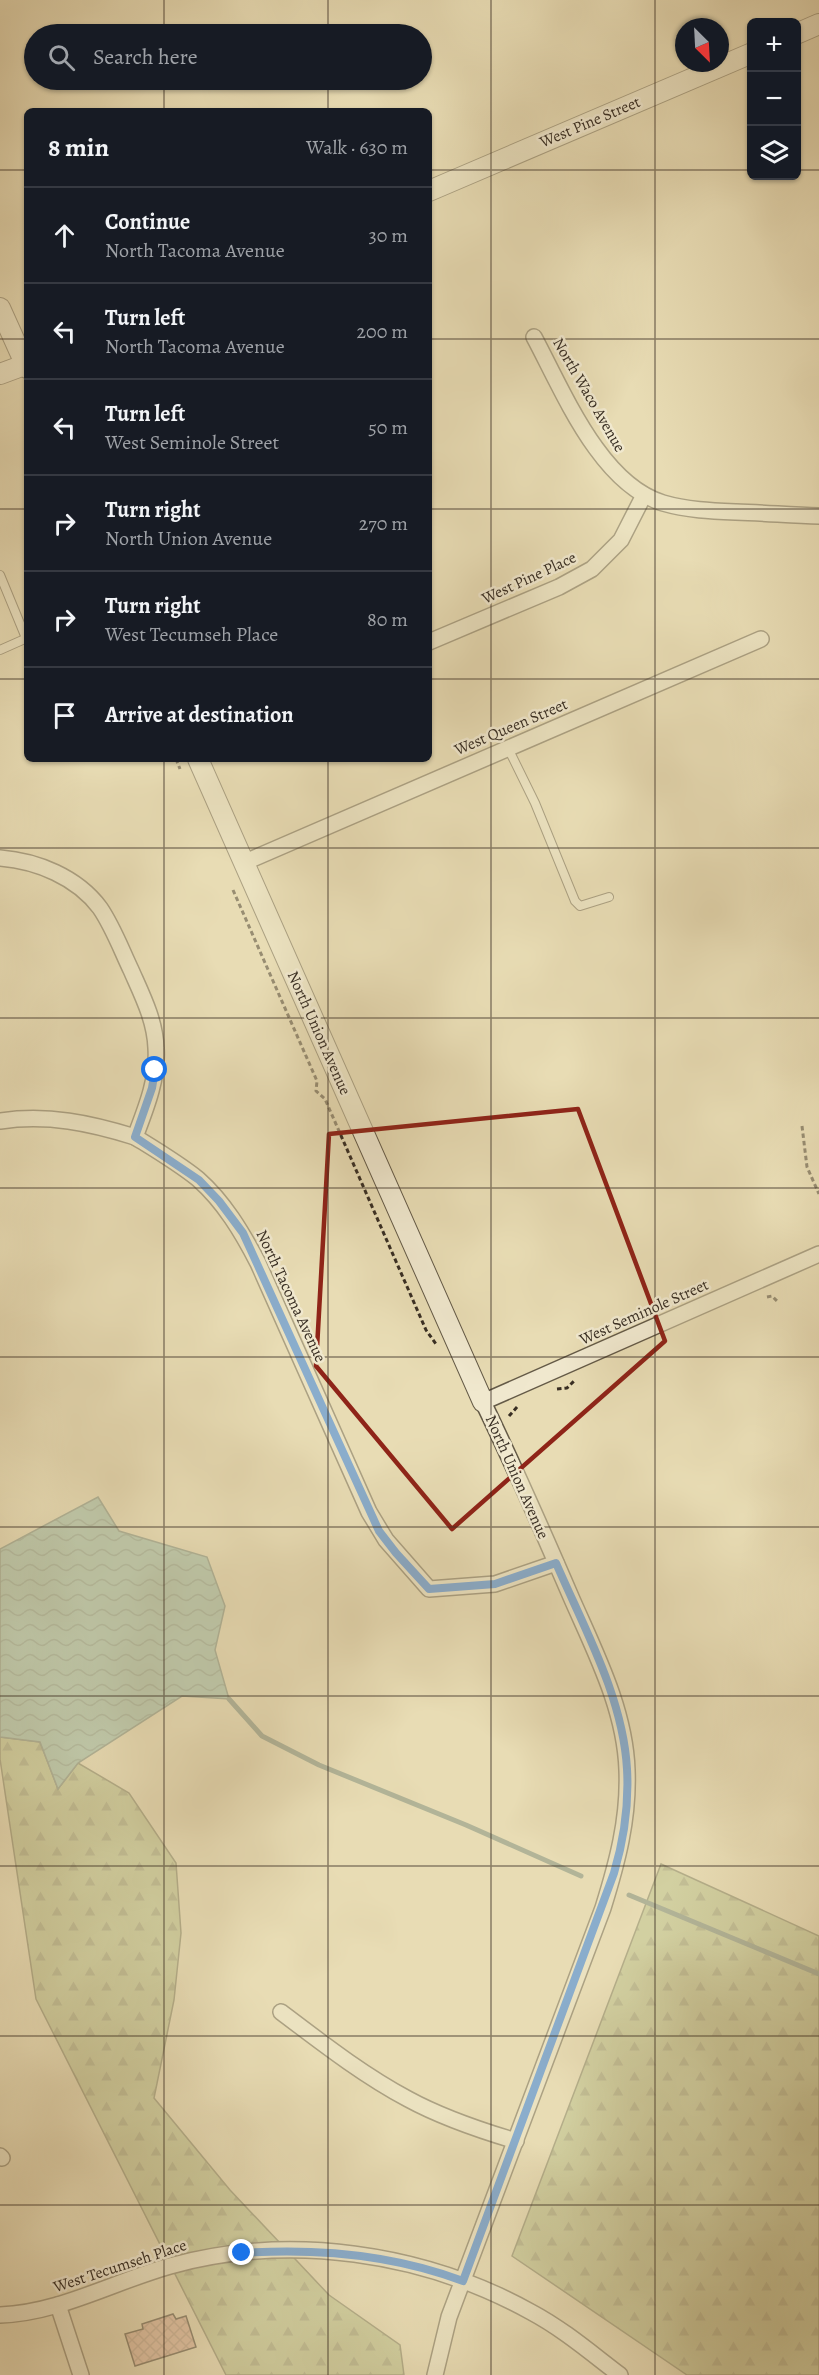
<!DOCTYPE html>
<meta charset="utf-8">
<style>
:root{--surface:#171b24;--page:#20242c;--text:#f1f3f6;--muted:#9ea1a6;--line:#363941}
body{margin:0;font-family:Alegreya,serif;background:var(--page);color:var(--text)}
.controls{position:absolute;right:18px;top:18px;display:grid;overflow:hidden;border-radius:9px;box-shadow:0 2px 4px #0004}
.controls button{width:54px;height:54px;display:grid;place-items:center;padding:0;border:0;border-bottom:2px solid var(--line);background:var(--surface);color:var(--text);font:30px sans-serif}
.compass{position:absolute;left:675px;top:18px;width:54px;height:54px;border-radius:50%;background:var(--surface);box-shadow:0 2px 4px #0004;rotate:156deg}
.stop{position:absolute;width:18px;height:18px;margin:-14px;border:4px solid #1a73e8;border-radius:50%;background:#fff}
.stop.end{background:#1a73e8;border-color:#fff;box-shadow:0 2px 6px #0008}
.list{margin:0;padding:0;list-style:none}
h2{display:flex;justify-content:space-between;align-items:center;height:78px;margin:0;padding:0 24px;font-size:26px}
h2 small{font-size:20px;font-weight:400;color:var(--muted)}
.list li{display:grid;grid-template-columns:39px 1fr auto;gap:18px;align-items:center;box-sizing:border-box;height:96px;padding:0 24px;border-top:2px solid var(--line)}
.list b{display:block;font-size:22px;white-space:nowrap}
.list p{margin:0;font-size:20px;white-space:nowrap;color:var(--muted)}
.list em{font-size:20px;font-style:normal;color:var(--muted)}
.icon{flex:none;width:33px;height:33px;fill:none;stroke:currentColor;stroke-width:2;stroke-linecap:round;stroke-linejoin:round}
.map{position:relative;flex:none;width:819px;height:2375px;overflow:hidden}
.search{position:absolute;background:var(--surface);box-shadow:0 2px 4px #0004;left:24px;top:24px;width:408px;height:66px;display:flex;align-items:center;gap:15px;box-sizing:border-box;padding:0 21px;border-radius:33px;color:var(--muted);font-size:22px}
.panel{position:absolute;background:var(--surface);box-shadow:0 2px 4px #0004;left:24px;top:108px;width:408px;height:654px;border-radius:9px}
.map>svg:first-child{display:block}
.forest{fill:url(#forest-firs);stroke:#787757;stroke-width:1.5}
.water{fill:url(#water-waves);stroke:#718375;stroke-width:1.5}
.lines{fill:none;stroke-linecap:round;stroke-linejoin:round}
.stream{stroke:#718375;stroke-width:5}
.building{fill:url(#building-cross-hatch);stroke:#382e23;stroke-width:1.5}
.service-casing{stroke:#645a47;stroke-width:10}
.minor-casing{stroke:#645a47;stroke-width:18}
.tertiary-casing{stroke:#645a47;stroke-width:22}
.path{stroke:#382e23;stroke-width:3;stroke-dasharray:4.5 3;stroke-linecap:butt}
.service{stroke:#f0e8ce;stroke-width:8}
.minor{stroke:#f0e8ce;stroke-width:15}
.tertiary{stroke:#f0e8ce;stroke-width:20}
.route{stroke:#1a73e8;stroke-width:8}
.marked{fill:none;stroke:#8f2418;stroke-width:4.5;stroke-linejoin:round}
.grid{fill:none;stroke:#382e23;stroke-width:1.5;stroke-opacity:0.55}
.labels{text-anchor:middle;dominant-baseline:central;stroke-width:5;stroke-linejoin:round;paint-order:stroke}
.street-label{font-size:16px;fill:#382e23;stroke:#f0e8ce}
</style>
<div class="map">
<svg width="819" height="2375" viewBox="0 0 819 2375">
<defs>
<pattern id="forest-firs" width="22" height="20" patternUnits="userSpaceOnUse" patternTransform="scale(1.5)"><rect width="22" height="20" fill="#b8c08b"/><path d="M5 1l3.5 6h-7zM16 11l3.5 6h-7z" fill="#979c71"/></pattern>
<pattern id="water-waves" width="16" height="10" patternUnits="userSpaceOnUse" patternTransform="scale(1.5)"><rect width="16" height="10" fill="#97bcab"/><path d="M0 5q4-4 8 0t8 0" fill="none" stroke="#7c998b"/></pattern>
<pattern id="building-cross-hatch" width="8" height="8" patternUnits="userSpaceOnUse" patternTransform="scale(1.5)"><rect width="8" height="8" fill="#ddab95"/><path d="M0 0l8 8M0 8l8-8" fill="none" stroke="#b48c79"/></pattern>
</defs>
<rect width="100%" height="100%" fill="#e8dcb4"/>
<filter id="stains"><feTurbulence type="fractalNoise" baseFrequency=".00333" numOctaves="4"/><feColorMatrix values="0 0 0 0 .2 0 0 0 0 .09 0 0 0 0 .02 0 0 0 .5 -.17"/></filter>
<radialGradient id="worn" r=".72"><stop offset=".6" stop-color="#630" stop-opacity="0"/><stop offset="1" stop-color="#630" stop-opacity=".3"/></radialGradient>
<g class="forest">
<polygon points="0,1737 40,1742 58,1789 78,1763 129,1793 176,1863 181,1933 174,2000 154,2098 230,2190 329,2295 400,2345 404,2375 226,2375 36,1999 0,1759"/>
<polygon points="661,1864 819,1936 819,2375 687,2375 512,2256"/>
</g>
<polygon class="water" points="98,1497 119,1531 207,1557 225,1606 215,1650 229,1699 182,1696 78,1763 58,1789 40,1742 0,1737 0,1549"/>
<g class="lines">
<g class="stream">
<polyline points="229,1699 262,1736 319,1765 466,1825 581,1876"/>
<polyline points="629,1895 819,1974"/>
</g>
</g>
<polygon class="building" points="173,2314 176,2319 186,2316 196,2347 135,2366 125,2334 143,2329 142,2324"/>
<g class="lines">
<g class="service-casing">
<g id="service">
<polyline points="0,575 26,638"/>
<polyline points="0,650 27,638"/>
<polyline points="508,748 535,803 575,901 580,906 609,897"/>
</g>
</g>
<g class="minor-casing">
<g id="minor">
<path d="M 534,337 C 563,391 600,484 663,503 C 687,510 712,511 736,512 C 764,513 791,515 819,516"/>
<polyline points="429,642 559,587 592,569 621,540 644,495"/>
<path d="M 0,858 C 37,861 77,877 100,908 C 113,927 121,949 131,970 C 142,995 155,1020 156,1048 C 158,1079 146,1108 135,1137 C 156,1150 178,1163 198,1179 C 224,1202 242,1232 258,1263 L 369,1512 L 386,1540 L 429,1589 L 495,1584 L 556,1563"/>
<polyline points="243,863 761,639"/>
<path d="M 0,1121 C 48,1114 90,1123 135,1137"/>
<path d="M 281,2012 C 322,2043 363,2075 408,2099 C 441,2117 479,2130 516,2141"/>
<polyline points="0,2156 2,2158"/>
<polyline points="58,2305 81,2375"/>
<path d="M 0,2315 C 59,2313 113,2282 170,2266 C 289,2233 423,2252 531,2312 C 563,2329 591,2353 620,2375"/>
<path d="M 435,2375 L 449,2317 L 603,1908 C 617,1863 629,1819 627,1770 C 625,1709 595,1652 571,1597 C 543,1532 514,1466 483,1402 L 819,1254"/>
</g>
</g>
<g class="tertiary-casing">
<g id="tertiary">
<polyline points="796,34 819,24"/>
<polyline points="429,191 752,53"/>
<polyline points="0,308 27,368"/>
<polyline points="0,374 27,364"/>
<polyline points="198,759 483,1402"/>
</g>
</g>
<g class="path">
<polyline points="176,759 180,769"/>
<polyline points="233,890 317,1081 316,1091 325,1099 426,1330 436,1344"/>
<polyline points="802,1126 807,1167 819,1194"/>
<polyline points="767,1297 772,1296 778,1302"/>
<polyline points="557,1389 567,1388 574,1381"/>
<polyline points="509,1416 518,1406"/>
</g>
<use href="#service" class="service"/>
<use href="#minor" class="minor"/>
<use href="#tertiary" class="tertiary"/>
</g>
<g class="lines">
<path class="route" d="M 155,1070 L 152,1088 L 135,1137 L 199,1180 L 219,1201 L 243,1233 L 379,1531 L 396,1553 L 429,1589 L 495,1584 L 556,1563 C 584,1628 623,1697 627,1769 C 629,1804 624,1839 614,1873 L 463,2281 C 391,2254 318,2248 242,2253"/>
</g>
<path d="M0 0H819V2375H0ZM 578,1109 L 665,1341 L 452,1529 L 316,1366 L 329,1134 Z" fill="#e8dcb4" fill-opacity=".55" fill-rule="evenodd"/>
<path class="marked" d="M 578,1109 L 665,1341 L 452,1529 L 316,1366 L 329,1134 Z"/>
<path class="grid" d="M 164,0 L 164,34M 328,0 L 328,34M 491,0 L 491,2375M 655,0 L 655,2375M 164,80 L 164,111M 328,80 L 328,111M 0,170 L 27,170M 429,170 L 752,170M 796,170 L 819,170M 0,339 L 27,339M 429,339 L 819,339M 0,509 L 27,509M 429,509 L 819,509M 0,679 L 27,679M 429,679 L 819,679M 164,759 L 164,2375M 328,759 L 328,2375M 0,848 L 819,848M 0,1018 L 819,1018M 0,1188 L 819,1188M 0,1357 L 819,1357M 0,1527 L 819,1527M 0,1696 L 819,1696M 0,1866 L 819,1866M 0,2036 L 819,2036M 0,2205 L 819,2205"/>
<g class="labels">
<g class="street-label">
<text transform="translate(590 122) rotate(-23)">West Pine Street</text>
<text transform="translate(589 395) rotate(60)">North Waco Avenue</text>
<text transform="translate(529 578) rotate(-25)">West Pine Place</text>
<text transform="translate(511 727) rotate(-23)">West Queen Street</text>
<text transform="translate(319 1033) rotate(66)">North Union Avenue</text>
<text transform="translate(291 1296) rotate(65)">North Tacoma Avenue</text>
<text transform="translate(644 1312) rotate(-24)">West Seminole Street</text>
<text transform="translate(517 1477) rotate(66)">North Union Avenue</text>
<text transform="translate(120 2266) rotate(-18)">West Tecumseh Place</text>
</g>
</g>
<rect width="100%" height="100%" filter="url(#stains)"/>
<rect width="100%" height="100%" fill="url(#worn)"/>
</svg>
<div class="controls">
<button>+</button>
<button>−</button>
<button><svg class="icon" aria-label="layers" viewBox="0 0 24 24"><path d="M12 4l9 5-9 5-9-5zM3 14l9 5 9-5"/></svg></button>
</div>
<svg class="compass" viewBox="-18 -18 36 36"><path d="M0-13l5 13h-10z" fill="#e53935"/><path d="M0 13l5-13h-10z" fill="#9ea1a6"/></svg>
<div class="stop" style="left:155px;top:1070px"></div>
<div class="stop end" style="left:242px;top:2253px"></div>
<div class="search"><svg class="icon" aria-label="search" viewBox="0 0 24 24"><circle cx="10" cy="10" r="6"/><path d="M15 15l6 6"/></svg>Search here</div>
<section class="panel">
<h2>8 min<small>Walk · 630 m</small></h2>
<ul class="list">
<li><svg class="icon" aria-label="ahead" viewBox="0 0 24 24"><path d="M12 20V5M6 11l6-6 6 6"/></svg><div><b>Continue</b><p>North Tacoma Avenue</p></div><em>30 m</em></li>
<li><svg class="icon" aria-label="left" viewBox="0 0 24 24"><path d="M17 20v-9H6M10 6l-5 5 5 5"/></svg><div><b>Turn left</b><p>North Tacoma Avenue</p></div><em>200 m</em></li>
<li><svg class="icon" aria-label="left" viewBox="0 0 24 24"><path d="M17 20v-9H6M10 6l-5 5 5 5"/></svg><div><b>Turn left</b><p>West Seminole Street</p></div><em>50 m</em></li>
<li><svg class="icon" aria-label="right" viewBox="0 0 24 24"><path d="M7 20v-9h11M14 6l5 5-5 5"/></svg><div><b>Turn right</b><p>North Union Avenue</p></div><em>270 m</em></li>
<li><svg class="icon" aria-label="right" viewBox="0 0 24 24"><path d="M7 20v-9h11M14 6l5 5-5 5"/></svg><div><b>Turn right</b><p>West Tecumseh Place</p></div><em>80 m</em></li>
<li><svg class="icon" aria-label="arrive" viewBox="0 0 24 24"><path d="M6 21V4h12l-3 4 3 4H6"/></svg><div><b>Arrive at destination</b></div></li>
</ul>
</section>
</div>
